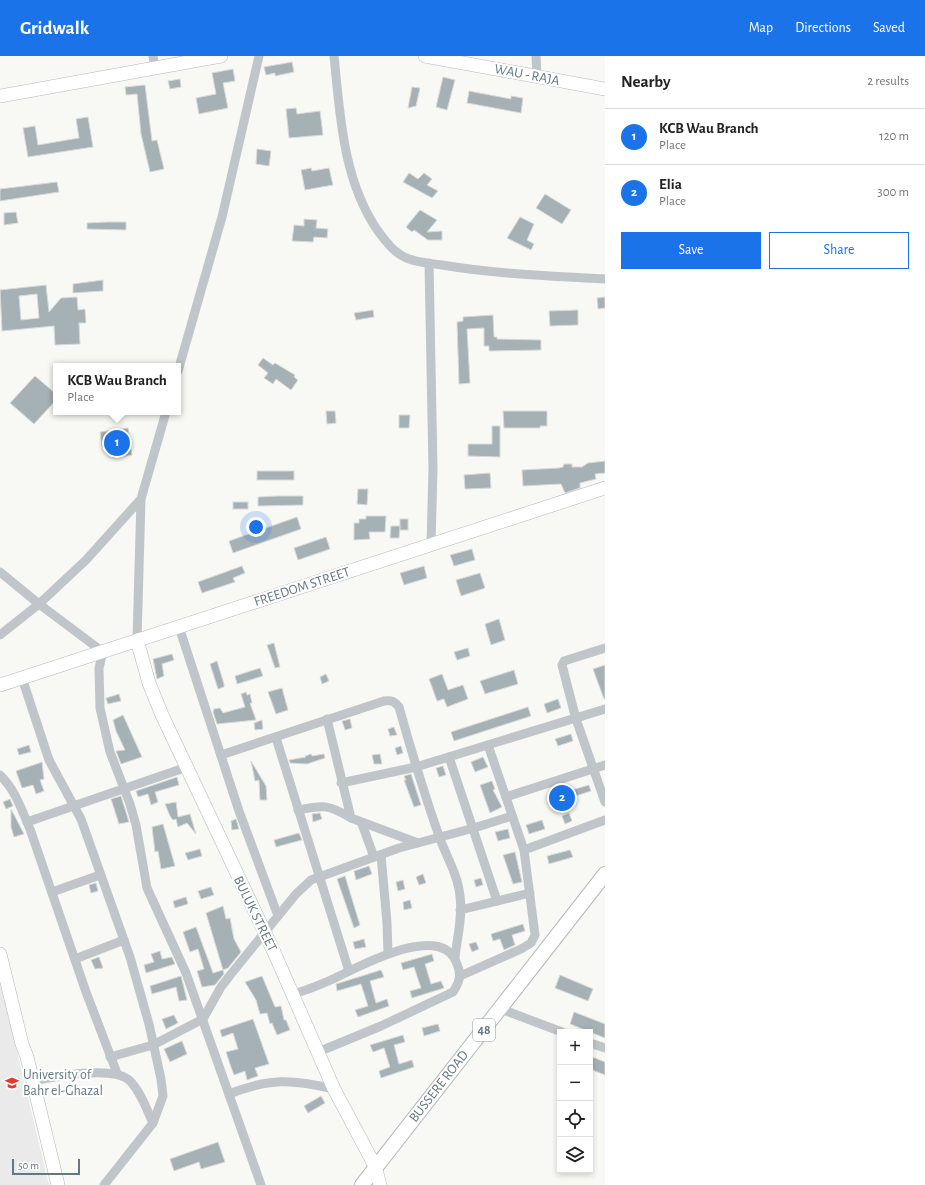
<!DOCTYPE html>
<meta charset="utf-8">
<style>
:root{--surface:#fff;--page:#f6f6f6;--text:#222;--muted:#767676;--line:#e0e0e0;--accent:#1a73e8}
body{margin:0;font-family:"Alegreya Sans",sans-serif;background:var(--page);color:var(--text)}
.controls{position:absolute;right:12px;bottom:12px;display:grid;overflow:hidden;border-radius:0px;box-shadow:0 2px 6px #0003}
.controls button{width:36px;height:36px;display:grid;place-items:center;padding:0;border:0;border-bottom:1px solid var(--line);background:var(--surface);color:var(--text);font:20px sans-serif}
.scale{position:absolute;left:12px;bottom:10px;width:68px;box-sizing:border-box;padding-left:4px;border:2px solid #637881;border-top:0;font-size:11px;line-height:14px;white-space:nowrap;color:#637881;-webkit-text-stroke:3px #fff;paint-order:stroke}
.you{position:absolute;left:256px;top:471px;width:14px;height:14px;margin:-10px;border:3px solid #fff;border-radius:50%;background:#1a73e8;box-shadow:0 0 0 6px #1a73e833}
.badge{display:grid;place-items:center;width:26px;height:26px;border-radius:50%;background:var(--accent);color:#fff;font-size:13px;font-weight:700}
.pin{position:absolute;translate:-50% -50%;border:2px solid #fff;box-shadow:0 1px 4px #0006}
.popup{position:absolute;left:53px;top:307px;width:128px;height:52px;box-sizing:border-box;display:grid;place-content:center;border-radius:0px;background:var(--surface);filter:drop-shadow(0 1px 3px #0005);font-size:13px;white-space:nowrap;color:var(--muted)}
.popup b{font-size:15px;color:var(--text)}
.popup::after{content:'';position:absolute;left:50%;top:100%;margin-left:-8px;border:8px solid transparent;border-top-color:var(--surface)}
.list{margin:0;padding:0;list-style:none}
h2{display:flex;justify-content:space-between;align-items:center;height:52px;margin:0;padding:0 16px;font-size:17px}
h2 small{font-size:13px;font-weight:400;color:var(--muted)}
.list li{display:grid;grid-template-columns:26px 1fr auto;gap:12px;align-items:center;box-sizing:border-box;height:56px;padding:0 16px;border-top:1px solid var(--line)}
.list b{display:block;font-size:15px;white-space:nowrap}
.list p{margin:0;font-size:13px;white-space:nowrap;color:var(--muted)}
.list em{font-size:13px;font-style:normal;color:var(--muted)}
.actions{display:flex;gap:8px;padding:12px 16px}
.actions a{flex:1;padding:9px 0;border:1px solid var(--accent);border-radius:0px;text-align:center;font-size:14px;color:var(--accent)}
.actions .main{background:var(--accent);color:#fff}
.icon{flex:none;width:22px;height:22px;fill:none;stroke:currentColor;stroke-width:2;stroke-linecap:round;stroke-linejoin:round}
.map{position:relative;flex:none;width:605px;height:1129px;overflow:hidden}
header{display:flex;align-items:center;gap:24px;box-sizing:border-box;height:56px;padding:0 20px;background:var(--accent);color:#fff}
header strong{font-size:19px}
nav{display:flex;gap:22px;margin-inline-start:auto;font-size:14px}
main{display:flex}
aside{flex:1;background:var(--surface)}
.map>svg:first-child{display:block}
.built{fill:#e9eae9}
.building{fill:#a6b1b5;stroke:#dadad8;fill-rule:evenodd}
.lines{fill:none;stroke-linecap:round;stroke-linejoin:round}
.secondary-casing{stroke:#b1b9bd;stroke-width:14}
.primary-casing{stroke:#b3b9bc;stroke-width:16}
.street{stroke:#bfc5c8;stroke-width:9}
.secondary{stroke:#fff;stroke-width:13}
.primary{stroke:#fff;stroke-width:14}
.labels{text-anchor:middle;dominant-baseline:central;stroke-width:4;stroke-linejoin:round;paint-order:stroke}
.shield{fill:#fff;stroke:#92a0a7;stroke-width:1}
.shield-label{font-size:13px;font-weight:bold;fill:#637881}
.street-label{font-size:14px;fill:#637881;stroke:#fff}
.poi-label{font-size:14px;fill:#637881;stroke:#fff;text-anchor:start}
</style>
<header>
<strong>Gridwalk</strong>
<nav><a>Map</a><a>Directions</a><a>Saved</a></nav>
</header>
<main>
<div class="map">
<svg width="605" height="1129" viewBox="0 0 605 1129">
<rect width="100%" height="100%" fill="#f8f8f5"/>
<polygon class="built" points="0,926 49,1129 0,1129"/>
<g class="building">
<polygon points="292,6 294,16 275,20 275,17 266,19 264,11"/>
<polygon points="233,13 235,25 223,27 228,52 199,58 196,42 216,38 212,17"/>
<polygon points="443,21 455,24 447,54 436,51"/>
<polygon points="180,23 181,31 170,33 168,25"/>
<polygon points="145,29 152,85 157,84 164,113 150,116 141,78 137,38 126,39 125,31"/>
<polygon points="412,31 420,32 416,50 408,52"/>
<polygon points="469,35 511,43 511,40 523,42 521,57 467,47"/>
<polygon points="296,52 297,58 320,55 323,79 289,82 286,53"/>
<polygon points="88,61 93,91 28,101 23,72 35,70 38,89 79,82 76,63"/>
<polygon points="257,93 271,95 269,110 256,108"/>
<polygon points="311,112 312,115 329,112 333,129 305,134 301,114"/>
<polygon points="409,117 418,123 424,117 432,123 427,129 438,135 432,142 403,126"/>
<polygon points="57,126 59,136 0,145 0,133"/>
<polygon points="545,138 571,154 562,168 536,152"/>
<polygon points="420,154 437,164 427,176 442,175 442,184 428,184 414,174 412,176 406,171"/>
<polygon points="16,156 18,167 4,169 4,157"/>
<polygon points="520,161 534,168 527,184 534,188 531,194 507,182"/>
<polygon points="304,163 317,164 316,172 328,173 327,182 314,181 313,186 292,185 294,169 304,170"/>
<polygon points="108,166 126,166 126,174 87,173 87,167"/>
<polygon points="103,224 103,235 73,237 73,228"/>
<path d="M 46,229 L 49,256 L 61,242 L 77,241 L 78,254 L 85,253 L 86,267 L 79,267 L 80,288 L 55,289 L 54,270 L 2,275 L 0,234 ZM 37,238 L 39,262 L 21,264 L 19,240 Z"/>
<polygon points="605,241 605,252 598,253 597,242"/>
<polygon points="373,254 374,261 356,264 354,257"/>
<polygon points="578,254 578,269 550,270 549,255"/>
<polygon points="493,259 494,281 497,281 497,283 541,284 541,294 489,295 489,290 484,290 484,272 467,273 470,327 459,328 457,266 463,265 463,261"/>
<polygon points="263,302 273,309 275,307 295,319 294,321 298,324 291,334 276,323 273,328 264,322 268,317 258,309"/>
<polygon points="35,320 56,338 56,344 34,368 10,347"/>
<polygon points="326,355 335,355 336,367 327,368"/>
<polygon points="503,355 547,355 547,370 540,370 540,372 504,372"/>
<polygon points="399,359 410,359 409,372 399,372"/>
<polygon points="492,370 500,370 500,401 468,400 468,388 492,388"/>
<polygon points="128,372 132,399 114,402 112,389 102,391 100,376"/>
<polygon points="605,405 605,417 595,418 596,423 580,427 580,432 565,437 561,428 523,430 522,414 559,412 563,411 564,408 572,408 572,411 582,411 588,407"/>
<rect x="257" y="415" width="37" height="9"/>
<polygon points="490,417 491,432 465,433 464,419"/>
<polygon points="358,433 368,433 367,449 357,448"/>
<polygon points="277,440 303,440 303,449 258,450 258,441"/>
<rect x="233" y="446" width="15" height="7"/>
<polygon points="366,460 386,460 385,476 369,476 370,483 354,484 354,467 359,467 359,463 366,463"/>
<polygon points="297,461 301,473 233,497 229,485"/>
<rect x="400" y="463" width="8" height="11"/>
<polygon points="391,470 400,470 399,482 390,482"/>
<polygon points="326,481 330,493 298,504 294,492"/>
<polygon points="472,493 475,504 454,510 450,499"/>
<polygon points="242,510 245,517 233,522 235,526 202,537 198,526"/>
<polygon points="424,510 427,522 404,529 400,517"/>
<polygon points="480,517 485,532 461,540 456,524"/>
<polygon points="499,563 505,584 491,589 485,568"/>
<polygon points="274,587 280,611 275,612 267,589"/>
<polygon points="468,592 470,600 457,604 454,596"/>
<polygon points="172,598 174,604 162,608 164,620 157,623 153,603"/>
<polygon points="217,605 224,628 224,631 218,633 210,608"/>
<polygon points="605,609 605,643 604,643 593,613"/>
<polygon points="260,612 263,620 237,628 235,620"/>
<polygon points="514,614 518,628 485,638 480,625"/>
<polygon points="326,618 329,625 322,628 320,621"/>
<polygon points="442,618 448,634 463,629 468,643 447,651 444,643 437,645 429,623"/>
<polygon points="282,632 288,654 276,658 268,636"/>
<polygon points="246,636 247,639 250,638 252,647 250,647 256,664 217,668 213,656 214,653 220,652 223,657 245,651 241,638"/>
<polygon points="119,638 121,645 108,648 106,642"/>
<polygon points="558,643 561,652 547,657 544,648"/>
<polygon points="528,651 531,660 454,685 451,676"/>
<polygon points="123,659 142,701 121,708 116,695 125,694 116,675 113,664"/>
<polygon points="350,663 352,672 345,674 342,665"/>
<polygon points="262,664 263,673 255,674 254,667"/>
<polygon points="394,671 397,679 390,680 388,673"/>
<polygon points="571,678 573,685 558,690 555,683"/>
<polygon points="29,689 31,696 19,699 17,693"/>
<polygon points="401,690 403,697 397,699 395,692"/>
<polygon points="311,698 312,700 324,698 325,702 307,708 290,707 289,704 306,701 305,700"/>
<polygon points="380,698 382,708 374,708 372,699"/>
<polygon points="483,701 488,711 475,716 471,706"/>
<polygon points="251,705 266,730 267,744 260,744 259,724 255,725"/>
<polygon points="42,706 44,723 40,724 44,735 36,738 33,729 22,732 16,715"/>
<polygon points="443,710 446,719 439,721 436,712"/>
<polygon points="411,718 421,749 414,751 404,724 406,724 404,720"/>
<polygon points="177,721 179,729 155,736 158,746 151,749 148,738 138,741 136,735"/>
<polygon points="492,725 495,733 493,734 502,751 490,757 480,729"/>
<polygon points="589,729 591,735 557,746 555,739"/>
<polygon points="121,740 129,766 119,768 111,743"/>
<polygon points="10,743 13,750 6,753 3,746"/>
<polygon points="176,746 178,761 190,758 196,778 187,767 178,771 176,763 173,764 170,760 165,748"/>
<polygon points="11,753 24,778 14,781 11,771"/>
<polygon points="320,757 322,763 313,766 312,758"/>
<polygon points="569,757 572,765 565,768 562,760"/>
<polygon points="236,763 239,773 232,774 231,765"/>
<polygon points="542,764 545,773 529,778 526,769"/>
<polygon points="163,768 175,810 161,813 158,795 155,796 152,771"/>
<polygon points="508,773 510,782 498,785 495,776"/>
<polygon points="299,777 302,784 276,791 274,784"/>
<polygon points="200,793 202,800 188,804 185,797"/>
<polygon points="570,794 573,801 549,808 547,800"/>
<polygon points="515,796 522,826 513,828 503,799"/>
<polygon points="369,810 372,818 356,824 354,815"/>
<polygon points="423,818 426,827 419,829 416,821"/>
<polygon points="345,820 360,869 354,872 337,823"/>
<polygon points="481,822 483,829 476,831 474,824"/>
<polygon points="403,824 405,833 398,835 396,826"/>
<polygon points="96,827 98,835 91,837 89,829"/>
<polygon points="211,831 214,839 201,843 198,835"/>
<polygon points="186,841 188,848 175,852 173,845"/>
<polygon points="410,844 412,852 404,854 403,846"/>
<polygon points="223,850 226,863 230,862 234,883 241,896 228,912 223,914 224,918 215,929 202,931 197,915 204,913 198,893 190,896 183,876 196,871 213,917 223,914 206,857"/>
<polygon points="523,868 525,875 512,879 515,889 504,894 500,883 493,885 491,878"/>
<polygon points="364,883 366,891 355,893 353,886"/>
<polygon points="476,886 479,893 472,896 469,888"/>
<polygon points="160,895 162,903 172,901 175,908 146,917 144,909 154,906 151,898"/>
<polygon points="432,898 434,905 425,908 431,928 441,925 444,932 412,942 410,935 421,932 414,911 403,914 401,907"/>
<polygon points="99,901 103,912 95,913 91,904"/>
<polygon points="381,914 384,921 370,925 376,947 387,943 389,950 358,961 355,954 368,950 361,928 337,935 336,928"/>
<polygon points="560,919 593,933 588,945 555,932"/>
<polygon points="181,920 187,944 179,945 176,931 152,938 150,930"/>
<polygon points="262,920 275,951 281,950 284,964 286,964 290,974 277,979 272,967 270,968 267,957 260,958 256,944 245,926"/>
<polygon points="574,956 605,968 605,982 570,968"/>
<polygon points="174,959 178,967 166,973 162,963"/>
<polygon points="253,963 269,1008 255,1012 258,1020 247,1024 245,1015 234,1019 231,1011 226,996 238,993 233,977 222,981 220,974"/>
<polygon points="438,968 440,975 424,980 422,972"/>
<polygon points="403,979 405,986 394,989 399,1008 412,1004 414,1011 381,1022 379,1015 390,1011 384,992 373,996 370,989"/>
<polygon points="182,985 187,998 170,1006 164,993"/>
<polygon points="590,1000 605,1006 605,1019 590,1013"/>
<polygon points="321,1040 325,1047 308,1057 304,1050"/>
<polygon points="218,1086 225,1106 201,1113 199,1106 174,1115 170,1103"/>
</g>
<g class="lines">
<g class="secondary-casing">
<g id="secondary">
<polyline points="425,0 605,33"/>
<polyline points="0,40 221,0"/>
<polyline points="137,584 149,627 162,659 274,896 334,1033 375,1110 380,1129"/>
<polyline points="0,629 605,432"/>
<polyline points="0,898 22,988 27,1001 58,1129"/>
</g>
</g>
<g class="primary-casing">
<g id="primary">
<path id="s1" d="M 362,1129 L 605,818"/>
</g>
</g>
<g class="street">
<polyline points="153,0 155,12"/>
<path d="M 334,0 C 340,59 343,125 378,175 C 384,183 390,192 398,197 C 409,206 428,207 442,209 C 496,218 550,220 605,223"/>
<polyline points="536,0 537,21"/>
<polyline points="429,207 433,413 431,488"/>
<polyline points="178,315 222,161 259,0"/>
<polyline points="0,516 39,548 103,596 99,612 100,652 110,696 130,748 136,769 147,832 186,917 261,1129"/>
<polyline points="179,571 239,755 278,860"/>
<polyline points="0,579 39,548 86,504 141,443"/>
<polyline points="137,584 141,443 166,356"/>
<polyline points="605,592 564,605 562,609 576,663 605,746"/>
<polyline points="22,622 49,704 81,763 130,901 149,968 161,1023 163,1040 153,1067"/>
<polyline points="327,663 351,762 418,787"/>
<polyline points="276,682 349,915"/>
<path d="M 221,699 L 384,645 C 392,644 394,645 399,651 C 411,694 424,737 439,780 C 446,800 458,819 460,840 C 463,860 457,882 455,901"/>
<polyline points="449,701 497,845"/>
<path d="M 0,719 C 15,733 22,755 30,773 L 86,936 L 117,1017"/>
<polyline points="341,727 416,711 605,653"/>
<polyline points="506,741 605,709"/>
<path d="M 298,754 C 323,749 328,748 351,762"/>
<polyline points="27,766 187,711"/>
<polyline points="362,768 374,801"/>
<polyline points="524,794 605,764"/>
<polyline points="381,799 387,867 388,898"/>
<polyline points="52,836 100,819"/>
<polyline points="460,854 530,837"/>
<polyline points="75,903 124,884"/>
<polyline points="460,920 521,893 531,887 535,879 524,794 488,689"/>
<path d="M 293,938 C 307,934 320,929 333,923 C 359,911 442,864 457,908 C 462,919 459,927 453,936 L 381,970 L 318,996"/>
<polyline points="501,953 562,976"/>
<polyline points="590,987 605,992"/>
<polyline points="110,1001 153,989 203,963 221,931 231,918 296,838 311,824 399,792 474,772 512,760"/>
<path d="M 32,1025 C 55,1021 111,1009 129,1024 C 140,1034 147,1054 153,1067 L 104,1129"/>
<path d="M 229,1038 C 269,1022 292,1023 334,1033"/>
</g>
<use href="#secondary" class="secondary"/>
<use href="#primary" class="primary"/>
</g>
<defs>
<g id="university-bare" transform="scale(1.08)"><path d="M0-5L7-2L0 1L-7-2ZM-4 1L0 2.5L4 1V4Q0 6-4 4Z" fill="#e53929" stroke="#fff" stroke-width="2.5" paint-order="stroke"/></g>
</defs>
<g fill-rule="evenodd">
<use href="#university-bare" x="12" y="1027"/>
</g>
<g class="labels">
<rect class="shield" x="473" y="963" width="22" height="22" rx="3"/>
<g class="shield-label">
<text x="484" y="974">48</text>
</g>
<g class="street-label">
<text transform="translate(527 19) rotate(11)">WAU - RAJA</text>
<text transform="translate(302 531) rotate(-18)">FREEDOM STREET</text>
<text transform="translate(255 858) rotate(64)">BULUK STREET</text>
<text stroke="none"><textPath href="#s1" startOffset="125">BUSSERE ROAD</textPath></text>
</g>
<g class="poi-label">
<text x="23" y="1019">University of<tspan x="23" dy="16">Bahr el-Ghazal</tspan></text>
</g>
</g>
</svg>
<div class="controls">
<button>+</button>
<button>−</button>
<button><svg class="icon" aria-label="locate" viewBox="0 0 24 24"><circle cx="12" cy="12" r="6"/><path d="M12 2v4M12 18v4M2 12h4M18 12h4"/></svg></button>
<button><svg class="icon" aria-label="layers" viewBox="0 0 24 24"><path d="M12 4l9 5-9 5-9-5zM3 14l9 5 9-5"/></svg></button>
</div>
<div class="scale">50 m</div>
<div class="you"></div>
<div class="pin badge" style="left:117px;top:387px">1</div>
<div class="popup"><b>KCB Wau Branch</b>Place</div>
<div class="pin badge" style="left:562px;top:742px">2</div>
</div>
<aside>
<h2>Nearby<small>2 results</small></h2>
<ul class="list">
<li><span class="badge">1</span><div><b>KCB Wau Branch</b><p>Place</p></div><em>120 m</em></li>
<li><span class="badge">2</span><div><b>Elia</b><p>Place</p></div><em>300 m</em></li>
</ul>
<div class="actions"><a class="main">Save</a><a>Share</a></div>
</aside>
</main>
